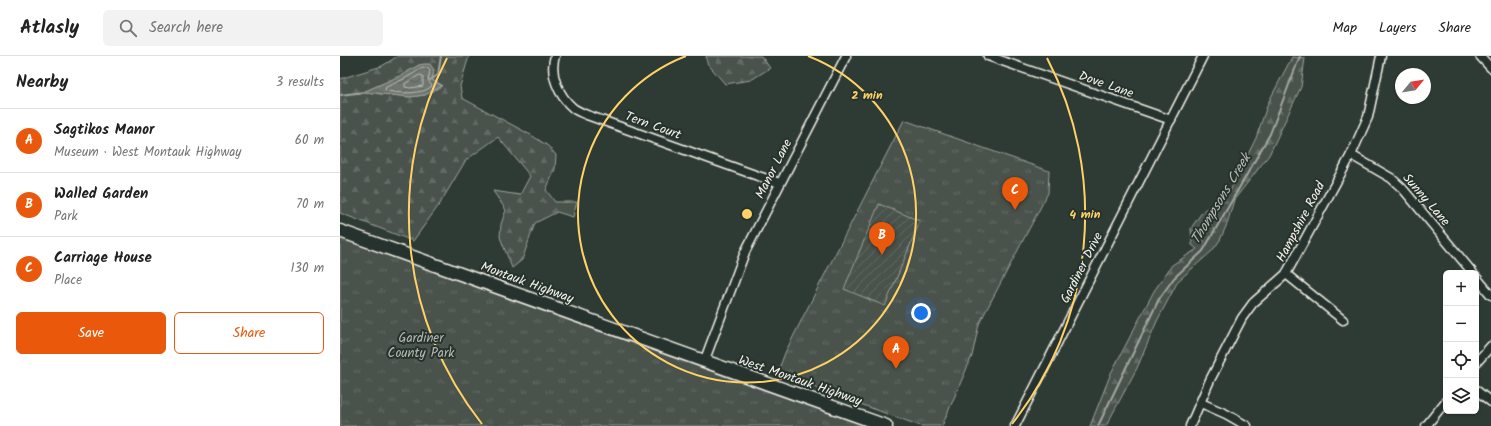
<!DOCTYPE html>
<meta charset="utf-8">
<style>
:root{--surface:#fff;--page:#f2f2f2;--text:#222;--muted:#767676;--line:#e0e0e0;--accent:#ea580c}
body{margin:0;font-family:Kalam,sans-serif;background:var(--page);color:var(--text)}
.controls{position:absolute;right:12px;bottom:12px;display:grid;overflow:hidden;border-radius:6px;box-shadow:0 1px 3px #0004}
.controls button{width:36px;height:36px;display:grid;place-items:center;padding:0;border:0;border-bottom:1px solid var(--line);background:var(--surface);color:var(--text);font:20px sans-serif}
.compass{position:absolute;left:1055px;top:12px;width:36px;height:36px;border-radius:50%;background:var(--surface);box-shadow:0 1px 3px #0004;rotate:60deg}
.you{position:absolute;left:581px;top:257px;width:14px;height:14px;margin:-10px;border:3px solid #fff;border-radius:50%;background:#1a73e8;box-shadow:0 0 0 6px #1a73e833}
.badge{display:grid;place-items:center;width:26px;height:26px;border-radius:50%;background:var(--accent);color:#fff;font-size:13px;font-weight:700}
.pin{position:absolute;translate:-50% -33px;filter:drop-shadow(0 1px 2px #0008)}
.pin::after{content:'';position:absolute;top:21px;width:14px;height:12px;background:inherit;clip-path:polygon(0 0,100% 0,50% 100%)}
.list{margin:0;padding:0;list-style:none}
h2{display:flex;justify-content:space-between;align-items:center;height:52px;margin:0;padding:0 16px;font-size:17px}
h2 small{font-size:13px;font-weight:400;color:var(--muted)}
.list li{display:grid;grid-template-columns:26px 1fr auto;gap:12px;align-items:center;box-sizing:border-box;height:64px;padding:0 16px;border-top:1px solid var(--line)}
.list b{display:block;font-size:15px;white-space:nowrap}
.list p{margin:0;font-size:13px;white-space:nowrap;color:var(--muted)}
.list em{font-size:13px;font-style:normal;color:var(--muted)}
.actions{display:flex;gap:8px;padding:12px 16px}
.actions a{flex:1;padding:9px 0;border:1px solid var(--accent);border-radius:6px;text-align:center;font-size:14px;color:var(--accent)}
.actions .main{background:var(--accent);color:#fff}
.icon{flex:none;width:22px;height:22px;fill:none;stroke:currentColor;stroke-width:2;stroke-linecap:round;stroke-linejoin:round}
.map{position:relative;flex:none;width:1151px;height:370px;overflow:hidden}
header{display:flex;align-items:center;gap:24px;box-sizing:border-box;height:56px;padding:0 20px;background:var(--surface);border-bottom:1px solid var(--line)}
header strong{font-size:19px}
nav{display:flex;gap:22px;margin-inline-start:auto;font-size:14px}
.search{width:280px;height:36px;background:var(--page);display:flex;align-items:center;gap:10px;box-sizing:border-box;padding:0 14px;border-radius:6px;color:var(--muted);font-size:15px}
main{display:flex}
aside{flex:1;background:var(--surface)}
.map>svg:first-child{display:block}
.forest{fill:url(#forest-firs);stroke:#9ea29a;fill-rule:evenodd}
.park{fill:url(#park-tufts);stroke:#9ea29a}
.garden{fill:url(#garden-furrows);stroke:#9ea29a}
.water{fill:url(#water-waves);stroke:#a4a8a0}
.lines{fill:none;stroke-linecap:round;stroke-linejoin:round}
.shore{stroke:#bfc0b8;stroke-width:1}
.stream{stroke:#a4a8a0;stroke-width:2}
.street-casing{stroke:#f4f1e8;stroke-width:11}
.primary-casing{stroke:#f4f1e8;stroke-width:15}
.street{stroke:#26332d;stroke-width:8}
.primary{stroke:#26332d;stroke-width:12}
.ring{fill:none;stroke:#ffd166;stroke-width:2}
.labels{text-anchor:middle;dominant-baseline:central;stroke-width:4;stroke-linejoin:round;paint-order:stroke}
.street-label{font-size:13px;fill:#f4f1e8;stroke:#26332d}
.park-label{font-size:13px;fill:#b8b9b1;stroke:#26332d}
.water-label{font-size:14px;font-style:italic;fill:#b8bab2;stroke:#26332d}
.centre{fill:#ffd166;stroke:#26332d;stroke-width:2}
.ring-label{font-size:12px;text-anchor:middle;font-weight:bold;fill:#ffd166;stroke:#26332d;stroke-width:4;stroke-linejoin:round;paint-order:stroke}
</style>
<header>
<strong>Atlasly</strong>
<div class="search"><svg class="icon" aria-label="search" viewBox="0 0 24 24"><circle cx="10" cy="10" r="6"/><path d="M15 15l6 6"/></svg>Search here</div>
<nav><a>Map</a><a>Layers</a><a>Share</a></nav>
</header>
<main>
<aside>
<h2>Nearby<small>3 results</small></h2>
<ul class="list">
<li><span class="badge">A</span><div><b>Sagtikos Manor</b><p>Museum · West Montauk Highway</p></div><em>60 m</em></li>
<li><span class="badge">B</span><div><b>Walled Garden</b><p>Park</p></div><em>70 m</em></li>
<li><span class="badge">C</span><div><b>Carriage House</b><p>Place</p></div><em>130 m</em></li>
</ul>
<div class="actions"><a class="main">Save</a><a>Share</a></div>
</aside>
<div class="map">
<svg width="1151" height="370" viewBox="0 0 1151 370">
<defs>
<pattern id="forest-firs" width="22" height="20" patternUnits="userSpaceOnUse"><rect width="22" height="20" fill="#48524c"/><path d="M5 1l3.5 6h-7zM16 11l3.5 6h-7z" fill="#636b66"/></pattern>
<pattern id="park-tufts" width="24" height="20" patternUnits="userSpaceOnUse"><rect width="24" height="20" fill="#48524c"/><path d="M3 7l-1-3M5 7V3M7 7l1-3M15 17l-1-3M17 17v-4M19 17l1-3" fill="none" stroke="#636b66"/></pattern>
<pattern id="garden-furrows" width="10" height="10" patternUnits="userSpaceOnUse"><rect width="10" height="10" fill="#48524c"/><path d="M-1 1l2-2M0 10L10 0M9 11l2-2" fill="none" stroke="#636b66"/></pattern>
<pattern id="water-waves" width="16" height="10" patternUnits="userSpaceOnUse"><rect width="16" height="10" fill="#6f7770"/><path d="M0 5q4-4 8 0t8 0" fill="none" stroke="#5c605b"/></pattern>
</defs>
<rect width="100%" height="100%" fill="#2e3b34"/>
<filter id="ink" filterUnits="userSpaceOnUse"><feTurbulence type="fractalNoise" baseFrequency=".025" numOctaves="2"/><feDisplacementMap in="SourceGraphic" scale="8" xChannelSelector="R" yChannelSelector="G"/><feConvolveMatrix kernelMatrix="1 2 1 2 8 2 1 2 1" color-interpolation-filters="sRGB"/></filter>
<g filter="url(#ink)">
<g class="forest">
<path d="M 58,0 L 129,0 L 120,30 L 122,42 L 191,79 L 208,90 L 216,99 L 215,113 L 206,134 L 215,146 L 237,146 L 233,161 L 217,156 L 195,167 L 182,204 L 172,212 L 160,181 L 161,168 L 166,154 L 153,135 L 180,139 L 190,120 L 158,81 L 126,104 L 99,149 L 73,185 L 0,157 L 0,23 L 42,10 ZM 79,9 L 94,14 L 92,24 L 102,29 L 85,39 L 70,41 L 24,36 L 62,19 Z"/>
<polygon points="366,0 421,0 430,12 411,24 385,28 367,7"/>
<polygon points="952,1 965,2 961,31 929,99 894,144 887,168 880,184 872,195 838,225 817,265 797,312 766,370 750,370 771,317 814,235 832,209 857,193 852,189 851,172 863,155 890,135 916,82 928,47"/>
</g>
<g class="park">
<polygon points="564,64 709,115 708,137 639,268 632,300 602,370 581,370 437,318 445,297 464,259"/>
<polygon points="0,175 546,370 0,370"/>
</g>
<polygon class="garden" points="539,148 580,165 545,250 504,233"/>
<polygon class="water" points="84,8 90,8 94,14 92,24 102,30 85,39 70,41 23,36 62,19 79,9"/>
<g class="lines">
<g class="shore">
<path d="M 87,12 L 90,15 L 88,24 L 92,30 C 83,39 56,38 45,34 L 46,31 L 64,23 L 81,13 Z"/>
<polygon points="80,19 83,20 83,30 70,32 65,31 65,28"/>
</g>
<g class="stream">
<polyline points="90,24 98,19 101,0"/>
<polyline points="0,39 25,36"/>
<polyline points="758,370 819,243 834,222 863,195 930,78 960,0"/>
</g>
<g class="street-casing">
<g id="street">
<path d="M 215,0 C 209,18 219,40 233,52 C 237,55 242,57 247,59 L 418,120 L 440,127"/>
<polyline points="648,0 831,64"/>
<polyline points="1140,0 1151,12"/>
<polyline points="1011,99 1051,122 1063,133 1133,217"/>
<polyline points="946,218 1003,264"/>
<polyline points="1136,221 1151,239"/>
<polyline points="364,306 405,196 506,0"/>
<polyline points="1136,307 1151,290"/>
<polyline points="1136,334 1151,346"/>
<polyline points="861,347 886,358 907,370"/>
<polyline points="675,370 863,0"/>
<polyline points="850,370 870,324 902,262 913,247 946,218 1011,99 1028,61 1041,0"/>
<polyline points="1086,370 1106,345"/>
</g>
</g>
<g class="primary-casing">
<polyline id="primary" points="0,175 546,370"/>
</g>
<use href="#street" class="street"/>
<use href="#primary" class="primary"/>
</g>
</g>
<g class="ring">
<path d="M468 0A169 169 0 1 1 346 0"/>
<path d="M142 368A338 338 0 0 1 107 2M707 2A338 338 0 0 1 672 368"/>
</g>
<g class="labels">
<g class="street-label">
<text transform="translate(766 29) rotate(19)">Dove Lane</text>
<text transform="translate(313 70) rotate(20)">Tern Court</text>
<text transform="translate(434 113) rotate(-63)">Manor Lane</text>
<text transform="translate(1086 144) rotate(49)">Sunny Lane</text>
<text transform="translate(961 166) rotate(-62)">Hampshire Road</text>
<text transform="translate(742 212) rotate(-63)">Gardiner Drive</text>
<text transform="translate(187 227) rotate(20)">Montauk Highway</text>
<text transform="translate(460 325) rotate(19)">West Montauk Highway</text>
</g>
<g class="park-label">
<text x="81" y="282">Gardiner<tspan x="81" dy="15">County Park</tspan></text>
</g>
<g class="water-label">
<text transform="translate(881 143) rotate(-59)">Thompsons Creek</text>
</g>
</g>
<circle cx="407" cy="158" r="6" class="centre"/>
<g class="ring-label">
<text x="527" y="43">2 min</text>
<text x="745" y="162">4 min</text>
</g>
</svg>
<div class="controls">
<button>+</button>
<button>−</button>
<button><svg class="icon" aria-label="locate" viewBox="0 0 24 24"><circle cx="12" cy="12" r="6"/><path d="M12 2v4M12 18v4M2 12h4M18 12h4"/></svg></button>
<button><svg class="icon" aria-label="layers" viewBox="0 0 24 24"><path d="M12 4l9 5-9 5-9-5zM3 14l9 5 9-5"/></svg></button>
</div>
<svg class="compass" viewBox="-18 -18 36 36"><path d="M0-13l5 13h-10z" fill="#e53935"/><path d="M0 13l5-13h-10z" fill="#767676"/></svg>
<div class="you"></div>
<div class="pin badge" style="left:556px;top:313px">A</div>
<div class="pin badge" style="left:542px;top:199px">B</div>
<div class="pin badge" style="left:675px;top:154px">C</div>
</div>
</main>
